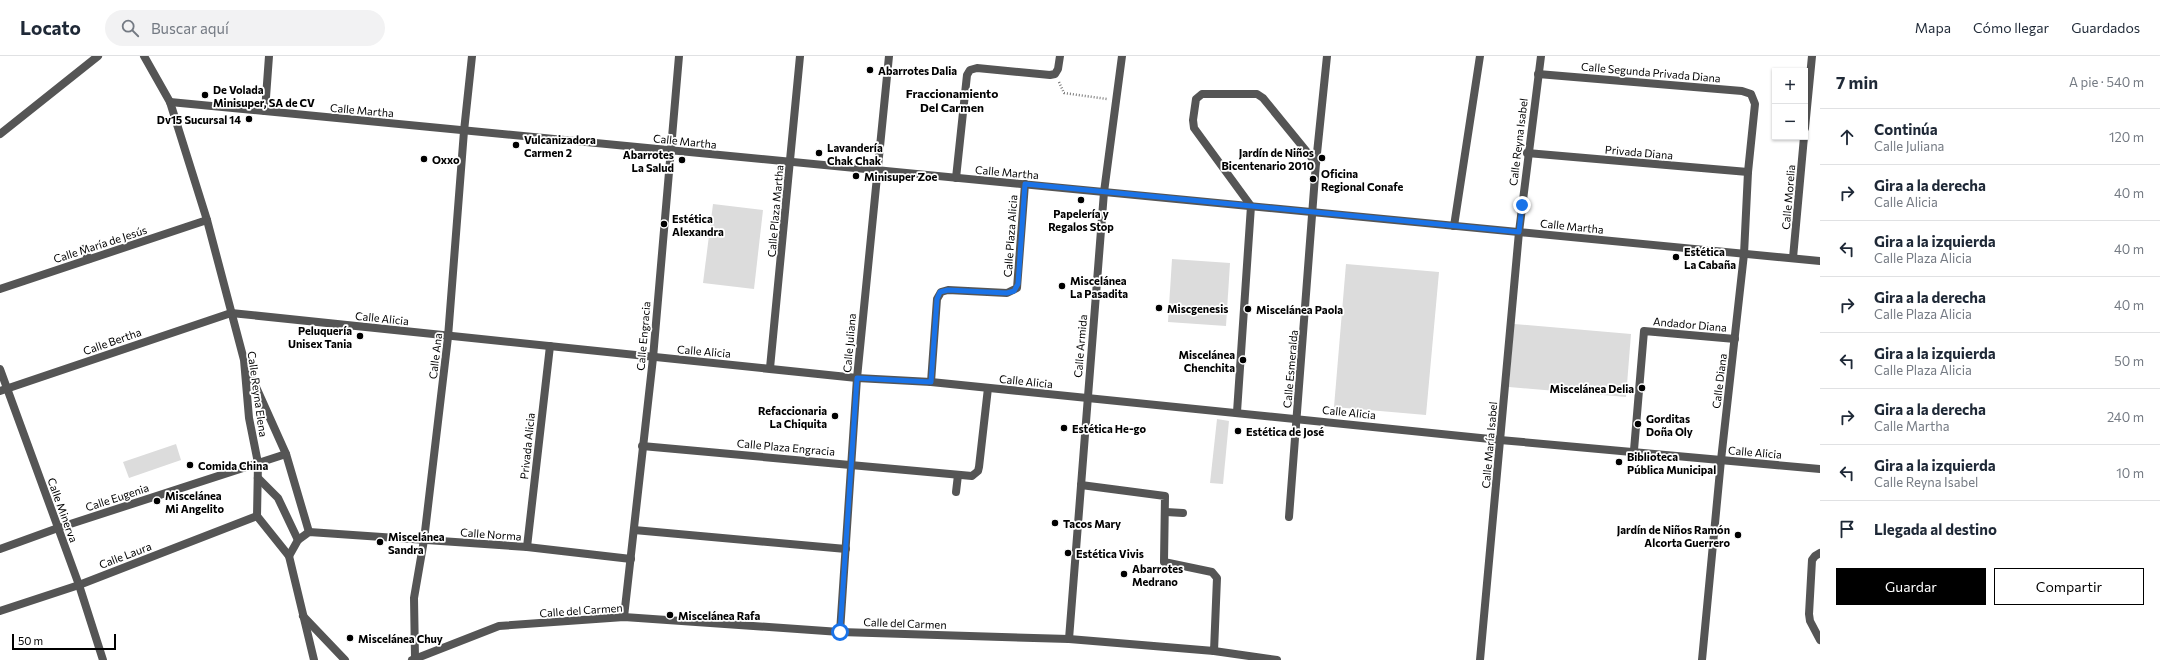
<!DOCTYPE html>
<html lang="es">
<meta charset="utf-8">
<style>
:root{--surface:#fff;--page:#f2f2f3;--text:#1f2937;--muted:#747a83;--line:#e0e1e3;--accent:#000}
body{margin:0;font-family:Commissioner,sans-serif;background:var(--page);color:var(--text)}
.controls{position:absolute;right:12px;top:12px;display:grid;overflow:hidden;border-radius:0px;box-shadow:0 1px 3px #0004}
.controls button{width:36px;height:36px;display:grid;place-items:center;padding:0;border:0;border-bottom:1px solid var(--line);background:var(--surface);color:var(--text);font:20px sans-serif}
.scale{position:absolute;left:12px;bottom:10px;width:104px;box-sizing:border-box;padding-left:4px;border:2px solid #000;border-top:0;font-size:11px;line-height:14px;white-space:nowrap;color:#000;-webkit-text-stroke:3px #fff;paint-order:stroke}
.stop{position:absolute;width:12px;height:12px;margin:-9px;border:3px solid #1a73e8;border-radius:50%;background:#fff}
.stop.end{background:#1a73e8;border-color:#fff;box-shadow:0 1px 4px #0008}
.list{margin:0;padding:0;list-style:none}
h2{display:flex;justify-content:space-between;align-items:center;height:52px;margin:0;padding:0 16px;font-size:17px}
h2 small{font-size:13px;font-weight:400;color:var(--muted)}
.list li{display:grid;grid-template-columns:26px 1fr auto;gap:12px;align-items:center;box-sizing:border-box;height:56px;padding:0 16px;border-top:1px solid var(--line)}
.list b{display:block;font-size:15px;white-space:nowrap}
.list p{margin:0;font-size:13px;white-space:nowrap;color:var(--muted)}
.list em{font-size:13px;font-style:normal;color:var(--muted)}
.actions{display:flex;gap:8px;padding:12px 16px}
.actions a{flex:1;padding:9px 0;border:1px solid var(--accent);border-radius:0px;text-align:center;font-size:14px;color:var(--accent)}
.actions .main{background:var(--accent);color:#fff}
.icon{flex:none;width:22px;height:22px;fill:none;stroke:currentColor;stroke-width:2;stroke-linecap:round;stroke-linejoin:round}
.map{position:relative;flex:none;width:1820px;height:604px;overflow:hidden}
header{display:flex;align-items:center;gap:24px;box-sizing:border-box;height:56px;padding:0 20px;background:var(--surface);border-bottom:1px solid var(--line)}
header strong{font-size:19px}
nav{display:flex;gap:22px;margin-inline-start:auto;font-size:14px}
.search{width:280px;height:36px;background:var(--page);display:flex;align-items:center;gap:10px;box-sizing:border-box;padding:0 14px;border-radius:22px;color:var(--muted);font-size:15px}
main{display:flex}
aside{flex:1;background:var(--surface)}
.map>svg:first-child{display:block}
.green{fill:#dcdcdc}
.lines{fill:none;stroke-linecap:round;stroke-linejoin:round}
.path{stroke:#777;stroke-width:2.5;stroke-dasharray:1 2;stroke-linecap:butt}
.pedestrian{stroke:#555;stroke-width:8}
.minor{stroke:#555;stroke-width:8}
.tertiary{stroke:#555;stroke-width:8}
.route{stroke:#1a73e8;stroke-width:5}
.poi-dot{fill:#000;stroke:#fff;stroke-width:1.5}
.labels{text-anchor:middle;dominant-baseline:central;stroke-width:3.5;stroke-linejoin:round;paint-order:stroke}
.poi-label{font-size:11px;font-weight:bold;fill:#000;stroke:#fff;text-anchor:start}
.street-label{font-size:11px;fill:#000;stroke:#fff}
.neighbourhood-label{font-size:12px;font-weight:bold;fill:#000;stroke:#fff}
</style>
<header>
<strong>Locato</strong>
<div class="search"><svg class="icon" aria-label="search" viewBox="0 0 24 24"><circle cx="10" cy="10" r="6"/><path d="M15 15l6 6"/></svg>Buscar aquí</div>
<nav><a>Mapa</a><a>Cómo llegar</a><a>Guardados</a></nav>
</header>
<main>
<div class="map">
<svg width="1820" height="604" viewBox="0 0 1820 604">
<rect width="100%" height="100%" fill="#fff"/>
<g class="green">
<polygon points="713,148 763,154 754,233 703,227"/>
<polygon points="1172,203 1230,207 1226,270 1168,266"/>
<polygon points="1346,208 1439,216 1426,359 1334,351"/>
<polygon points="1514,268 1631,278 1626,341 1509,331"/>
<polygon points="1217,363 1229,365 1223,428 1210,427"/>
<polygon points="176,388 181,404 129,422 123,406"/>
</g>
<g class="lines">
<polyline class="path" points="1059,26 1064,37 1107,43"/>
<g class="pedestrian">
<polyline points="83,193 89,203"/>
<polyline points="956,436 958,419"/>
<polyline points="1166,456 1183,457"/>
</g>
<g class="minor">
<polyline points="144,0 170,46 207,164 244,304 249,362 258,407 257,460 289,500 314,604"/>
<polyline points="1538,18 1742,35 1751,38 1755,48 1748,116 1744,198 1721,404 1702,604"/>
<polyline points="170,46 1820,205"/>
<polyline points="265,55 269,0"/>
<polyline points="1805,72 1812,0"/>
<polyline points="1527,97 1748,116"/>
<polyline points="956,122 967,19 970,14 977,12 1050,19 1055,18 1058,13 1060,0"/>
<polyline points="1454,170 1480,0"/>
<polyline points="1793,202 1804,81"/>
<polyline points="0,233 207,164"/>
<polyline points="247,311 286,398 309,476"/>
<polyline points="770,312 800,0"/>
<polyline points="0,313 79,529 103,604"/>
<polyline points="931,326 937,243 941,236 948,234 1007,237 1017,232 1025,128"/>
<polyline points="0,335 231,257 857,322 931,326 1500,384 1820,413"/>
<polyline points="1237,356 1251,150 1194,72 1193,64 1196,43 1202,38 1257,38 1263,42 1316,107"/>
<polyline points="642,390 972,420 978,415 979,411 988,332"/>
<polyline points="1634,394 1644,275 1735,283"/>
<polyline points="258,422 278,442 298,484"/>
<polyline points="1289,461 1316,107 1327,0"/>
<polyline points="634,474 846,493"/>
<polyline points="527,491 550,290"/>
<polyline points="0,493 58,472 286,398"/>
<polyline points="1820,497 1815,500 1812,504 1809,558 1810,565 1820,584"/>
<polyline points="289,500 298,484 309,476 527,491 631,503"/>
<polyline points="0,555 79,529 257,460"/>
<polyline points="303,560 345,604"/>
<polyline points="624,561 653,302 679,0"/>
<polyline points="840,576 857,322 889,0"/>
<polyline points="1069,583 1104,136 1122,0"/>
<polyline points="1214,595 1277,604"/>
<polyline points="415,602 414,542 424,484 448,281 464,75 472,0"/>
<polyline points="412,604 499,570 624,561 840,576 1069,583 1214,595 1217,522 1212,516 1164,506 1165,440 1081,429"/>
<polyline points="1480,604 1519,176 1541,0"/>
</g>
<polyline class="tertiary" points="0,78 98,0"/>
</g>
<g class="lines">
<polyline class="route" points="840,576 857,322 931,326 937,243 940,236 948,234 1007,237 1014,235 1018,228 1025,128 1519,176 1522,149"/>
</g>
<g class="poi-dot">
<circle cx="870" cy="14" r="4"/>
<circle cx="205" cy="39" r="4"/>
<circle cx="249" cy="63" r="4"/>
<circle cx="516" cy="89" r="4"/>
<circle cx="819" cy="97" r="4"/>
<circle cx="1322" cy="102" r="4"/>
<circle cx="424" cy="103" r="4"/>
<circle cx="682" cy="104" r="4"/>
<circle cx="856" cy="120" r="4"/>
<circle cx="1313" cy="123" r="4"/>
<circle cx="1081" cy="144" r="4"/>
<circle cx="664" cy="168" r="4"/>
<circle cx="1676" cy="201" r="4"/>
<circle cx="1062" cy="230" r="4"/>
<circle cx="1159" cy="252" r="4"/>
<circle cx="1248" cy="253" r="4"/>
<circle cx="360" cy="280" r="4"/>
<circle cx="1243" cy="304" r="4"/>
<circle cx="1642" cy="332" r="4"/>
<circle cx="835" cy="360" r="4"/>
<circle cx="1638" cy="368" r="4"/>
<circle cx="1064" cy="372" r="4"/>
<circle cx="1238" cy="375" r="4"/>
<circle cx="1619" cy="406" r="4"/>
<circle cx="190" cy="409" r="4"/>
<circle cx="157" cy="445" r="4"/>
<circle cx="1055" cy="467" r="4"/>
<circle cx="1738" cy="479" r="4"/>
<circle cx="380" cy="486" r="4"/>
<circle cx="1068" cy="497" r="4"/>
<circle cx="1124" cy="518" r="4"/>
<circle cx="670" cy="559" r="4"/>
<circle cx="350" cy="582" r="4"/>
</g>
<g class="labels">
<g class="poi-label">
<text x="878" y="14">Abarrotes Dalia</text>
<text x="213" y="33">De Volada<tspan x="213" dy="13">Minisuper, SA de CV</tspan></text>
<text x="241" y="63" text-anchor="end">Dv15 Sucursal 14</text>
<text x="524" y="83">Vulcanizadora<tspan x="524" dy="13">Carmen 2</tspan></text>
<text x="827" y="91">Lavandería<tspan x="827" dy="13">Chak Chak</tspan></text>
<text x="1314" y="96" text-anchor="end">Jardín de Niños<tspan x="1314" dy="13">Bicentenario 2010</tspan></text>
<text x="674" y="98" text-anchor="end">Abarrotes<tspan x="674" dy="13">La Salud</tspan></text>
<text x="432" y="103">Oxxo</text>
<text x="1321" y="117">Oficina<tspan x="1321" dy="13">Regional Conafe</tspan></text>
<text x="864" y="120">Minisuper Zoe</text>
<text x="1081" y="157" text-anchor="middle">Papelería y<tspan x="1081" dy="13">Regalos Stop</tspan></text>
<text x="672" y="162">Estética<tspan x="672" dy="13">Alexandra</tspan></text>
<text x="1684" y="195">Estética<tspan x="1684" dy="13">La Cabaña</tspan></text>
<text x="1070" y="224">Miscelánea<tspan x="1070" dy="13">La Pasadita</tspan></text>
<text x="1167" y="252">Miscgenesis</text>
<text x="1256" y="253">Miscelánea Paola</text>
<text x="352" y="274" text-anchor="end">Peluquería<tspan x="352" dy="13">Unisex Tania</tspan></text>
<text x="1235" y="298" text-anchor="end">Miscelánea<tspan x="1235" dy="13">Chenchita</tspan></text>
<text x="1634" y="332" text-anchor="end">Miscelánea Delia</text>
<text x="827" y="354" text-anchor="end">Refaccionaria<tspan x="827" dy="13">La Chiquita</tspan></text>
<text x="1646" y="362">Gorditas<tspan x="1646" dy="13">Doña Oly</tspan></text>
<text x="1072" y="372">Estética He-go</text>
<text x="1246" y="375">Estética de José</text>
<text x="1627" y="400">Biblioteca<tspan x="1627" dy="13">Pública Municipal</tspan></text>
<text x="198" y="409">Comida China</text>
<text x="165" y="439">Miscelánea<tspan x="165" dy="13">Mi Angelito</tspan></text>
<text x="1063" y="467">Tacos Mary</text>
<text x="1730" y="473" text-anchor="end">Jardín de Niños Ramón<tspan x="1730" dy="13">Alcorta Guerrero</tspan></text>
<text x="388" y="480">Miscelánea<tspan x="388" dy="13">Sandra</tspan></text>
<text x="1076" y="497">Estética Vivis</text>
<text x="1132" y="512">Abarrotes<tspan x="1132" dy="13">Medrano</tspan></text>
<text x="678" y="559">Miscelánea Rafa</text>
<text x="358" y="582">Miscelánea Chuy</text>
</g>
<g class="street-label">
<text transform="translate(1651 16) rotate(5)">Calle Segunda Privada Diana</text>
<text transform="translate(362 54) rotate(5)">Calle Martha</text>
<text transform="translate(685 85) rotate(6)">Calle Martha</text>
<text transform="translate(1518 86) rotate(-83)">Calle Reyna Isabel</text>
<text transform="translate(1639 96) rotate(5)">Privada Diana</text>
<text transform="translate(1007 116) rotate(5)">Calle Martha</text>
<text transform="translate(1788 141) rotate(-85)">Calle Morelia</text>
<text transform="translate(775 155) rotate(-85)">Calle Plaza Martha</text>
<text transform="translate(1572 170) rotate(6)">Calle Martha</text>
<text transform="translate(1010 180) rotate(-86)">Calle Plaza Alicia</text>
<text transform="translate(100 188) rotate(-18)">Calle María de Jesús</text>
<text transform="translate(382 262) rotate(6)">Calle Alicia</text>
<text transform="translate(1690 268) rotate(5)">Andador Diana</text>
<text transform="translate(643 280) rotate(-85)">Calle Engracia</text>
<text transform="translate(112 285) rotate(-19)">Calle Bertha</text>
<text transform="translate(849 287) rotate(-85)">Calle Juliana</text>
<text transform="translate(1080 290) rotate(-85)">Calle Armida</text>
<text transform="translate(704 295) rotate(5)">Calle Alicia</text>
<text transform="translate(435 300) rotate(-83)">Calle Ana</text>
<text transform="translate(1290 313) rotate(-85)">Calle Esmeralda</text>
<text transform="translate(1026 325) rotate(6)">Calle Alicia</text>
<text transform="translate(1719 325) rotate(-83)">Calle Diana</text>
<text transform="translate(258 338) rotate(82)">Calle Reyna Elena</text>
<text transform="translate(1349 356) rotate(6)">Calle Alicia</text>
<text transform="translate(1489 389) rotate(-85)">Calle María Isabel</text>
<text transform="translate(527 390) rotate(-84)">Privada Alicia</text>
<text transform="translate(786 391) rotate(5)">Calle Plaza Engracia</text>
<text transform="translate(1755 396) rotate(5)">Calle Alicia</text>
<text transform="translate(117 441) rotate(-18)">Calle Eugenia</text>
<text transform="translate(63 454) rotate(70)">Calle Minerva</text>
<text transform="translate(491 478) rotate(4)">Calle Norma</text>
<text transform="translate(125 499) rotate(-21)">Calle Laura</text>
<text transform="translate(581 554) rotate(-4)">Calle del Carmen</text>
<text transform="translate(905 567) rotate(2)">Calle del Carmen</text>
</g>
<g class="neighbourhood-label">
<text x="952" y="37">Fraccionamiento<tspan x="952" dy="14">Del Carmen</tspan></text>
</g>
</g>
</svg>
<div class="controls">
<button>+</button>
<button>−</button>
</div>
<div class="scale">50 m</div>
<div class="stop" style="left:840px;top:576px"></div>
<div class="stop end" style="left:1522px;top:149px"></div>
</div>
<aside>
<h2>7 min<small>A pie · 540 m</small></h2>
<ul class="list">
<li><svg class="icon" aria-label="ahead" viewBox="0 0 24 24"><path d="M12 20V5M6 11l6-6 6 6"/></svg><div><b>Continúa</b><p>Calle Juliana</p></div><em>120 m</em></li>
<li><svg class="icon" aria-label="right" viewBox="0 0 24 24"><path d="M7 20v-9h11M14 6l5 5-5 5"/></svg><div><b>Gira a la derecha</b><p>Calle Alicia</p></div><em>40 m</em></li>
<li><svg class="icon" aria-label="left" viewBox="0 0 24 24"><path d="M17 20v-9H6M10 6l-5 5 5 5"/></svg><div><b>Gira a la izquierda</b><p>Calle Plaza Alicia</p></div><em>40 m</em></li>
<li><svg class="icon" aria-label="right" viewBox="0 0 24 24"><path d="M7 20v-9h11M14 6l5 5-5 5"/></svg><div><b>Gira a la derecha</b><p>Calle Plaza Alicia</p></div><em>40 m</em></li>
<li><svg class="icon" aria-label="left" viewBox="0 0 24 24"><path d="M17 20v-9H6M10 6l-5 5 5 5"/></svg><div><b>Gira a la izquierda</b><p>Calle Plaza Alicia</p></div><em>50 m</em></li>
<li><svg class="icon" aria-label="right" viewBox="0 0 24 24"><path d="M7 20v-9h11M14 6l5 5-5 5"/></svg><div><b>Gira a la derecha</b><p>Calle Martha</p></div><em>240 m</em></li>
<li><svg class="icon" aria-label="left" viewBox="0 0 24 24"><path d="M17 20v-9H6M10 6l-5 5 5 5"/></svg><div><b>Gira a la izquierda</b><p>Calle Reyna Isabel</p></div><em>10 m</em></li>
<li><svg class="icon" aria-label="arrive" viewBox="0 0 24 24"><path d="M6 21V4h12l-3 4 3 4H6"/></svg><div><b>Llegada al destino</b></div></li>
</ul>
<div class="actions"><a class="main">Guardar</a><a>Compartir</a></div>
</aside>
</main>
